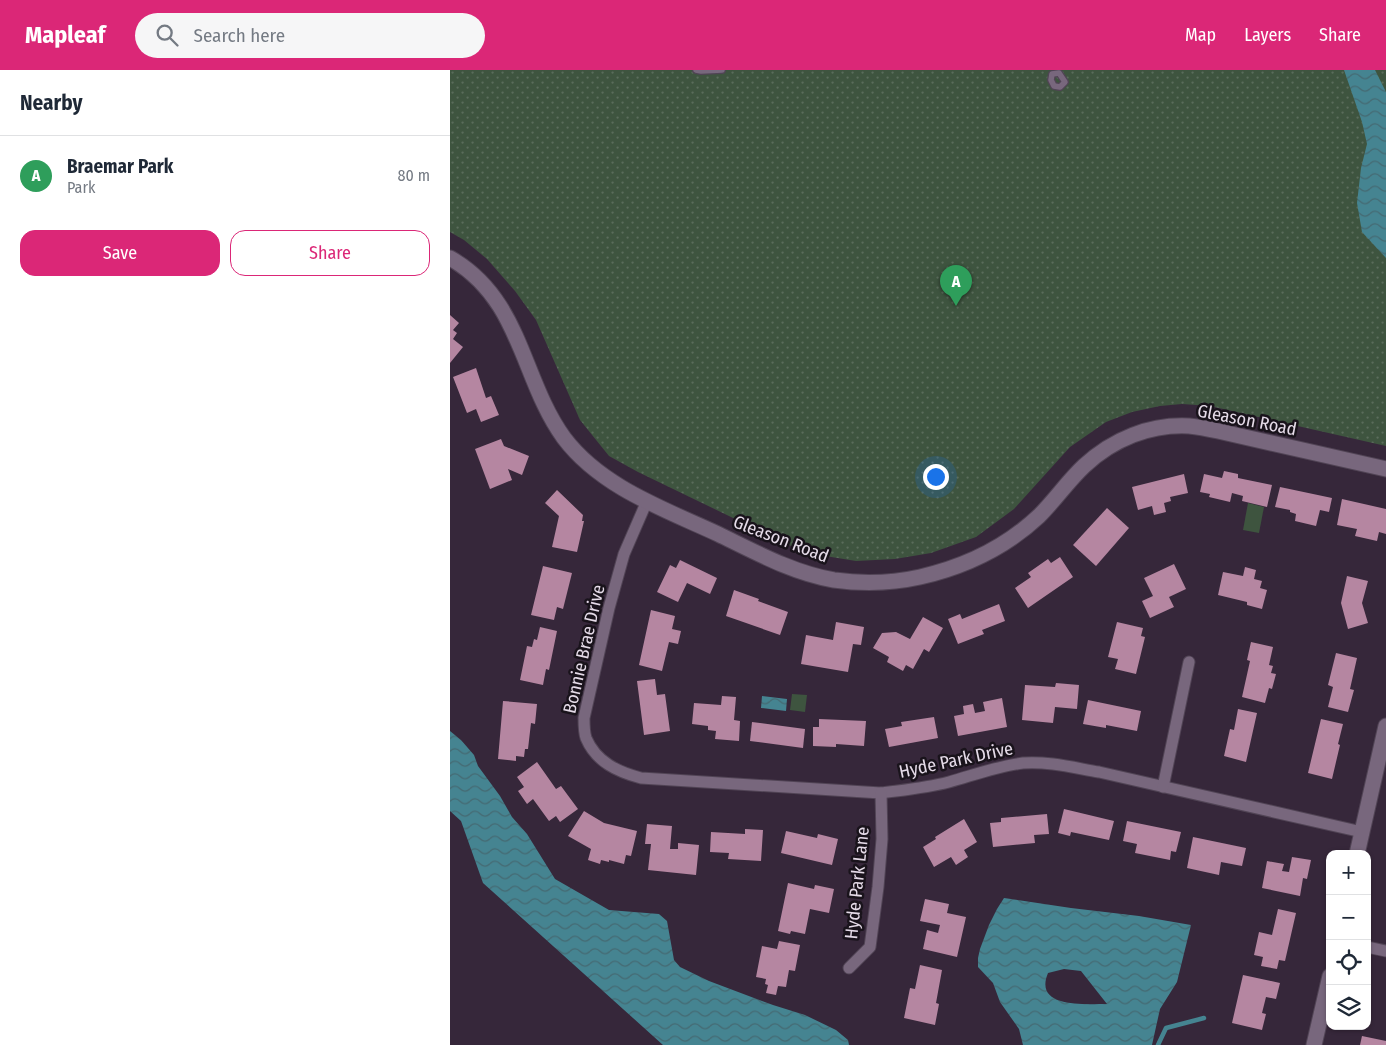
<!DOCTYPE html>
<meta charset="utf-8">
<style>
:root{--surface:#fff;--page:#f6f6f7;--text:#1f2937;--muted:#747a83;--line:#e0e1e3;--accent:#db2777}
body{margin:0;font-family:"Fira Sans Condensed",sans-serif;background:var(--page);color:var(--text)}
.controls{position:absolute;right:15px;bottom:15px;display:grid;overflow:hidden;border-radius:10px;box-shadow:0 1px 4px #0004}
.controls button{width:45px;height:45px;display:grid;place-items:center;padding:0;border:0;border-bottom:1px solid var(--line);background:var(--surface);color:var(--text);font:25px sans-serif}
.you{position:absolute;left:485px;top:406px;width:18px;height:18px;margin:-12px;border:4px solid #fff;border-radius:50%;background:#1a73e8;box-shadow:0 0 0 8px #1a73e833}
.badge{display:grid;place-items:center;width:32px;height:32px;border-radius:50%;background:var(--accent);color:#fff;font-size:16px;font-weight:700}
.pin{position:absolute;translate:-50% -41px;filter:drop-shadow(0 1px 2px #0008)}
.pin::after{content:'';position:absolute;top:26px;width:18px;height:15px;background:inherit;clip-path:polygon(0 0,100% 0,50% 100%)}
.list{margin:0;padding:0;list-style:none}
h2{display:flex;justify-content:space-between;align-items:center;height:65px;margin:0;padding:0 20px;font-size:21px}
h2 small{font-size:16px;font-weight:400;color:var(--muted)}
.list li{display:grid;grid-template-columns:32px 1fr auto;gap:15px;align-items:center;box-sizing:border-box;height:80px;padding:0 20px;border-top:1px solid var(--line)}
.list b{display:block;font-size:19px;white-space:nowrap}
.list p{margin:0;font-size:16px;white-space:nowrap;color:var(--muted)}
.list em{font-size:16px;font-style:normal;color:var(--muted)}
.actions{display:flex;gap:10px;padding:15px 20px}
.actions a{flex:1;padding:11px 0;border:1px solid var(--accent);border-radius:15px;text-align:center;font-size:18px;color:var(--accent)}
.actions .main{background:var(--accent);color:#fff}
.icon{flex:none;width:28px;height:28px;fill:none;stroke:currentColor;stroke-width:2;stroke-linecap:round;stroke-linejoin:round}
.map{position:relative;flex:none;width:936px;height:975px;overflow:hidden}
header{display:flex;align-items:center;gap:30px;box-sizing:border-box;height:70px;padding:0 25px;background:var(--accent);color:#fff}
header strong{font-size:24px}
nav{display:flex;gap:28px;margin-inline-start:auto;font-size:18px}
.search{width:350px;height:45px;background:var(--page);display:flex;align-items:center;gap:12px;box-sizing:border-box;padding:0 18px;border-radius:28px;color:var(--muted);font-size:19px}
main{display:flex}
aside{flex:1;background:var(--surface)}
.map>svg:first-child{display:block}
.park{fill:url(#park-dots)}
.pitch{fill:#3e543f}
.water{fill:url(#water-waves);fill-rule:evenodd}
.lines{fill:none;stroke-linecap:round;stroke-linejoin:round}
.stream{stroke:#458491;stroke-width:4.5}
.building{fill:#b586a1}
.service-casing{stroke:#514455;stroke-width:8}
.minor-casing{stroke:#514455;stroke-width:13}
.tertiary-casing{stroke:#514455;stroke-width:17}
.service{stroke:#78677d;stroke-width:5.5}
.minor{stroke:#78677d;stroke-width:11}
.tertiary{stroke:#78677d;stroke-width:15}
.labels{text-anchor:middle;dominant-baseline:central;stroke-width:5;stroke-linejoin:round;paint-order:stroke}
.street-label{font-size:18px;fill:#e5dbe8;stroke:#19131b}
</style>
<header>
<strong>Mapleaf</strong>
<div class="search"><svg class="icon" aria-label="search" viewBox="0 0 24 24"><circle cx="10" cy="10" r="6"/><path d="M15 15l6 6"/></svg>Search here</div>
<nav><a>Map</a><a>Layers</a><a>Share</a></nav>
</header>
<main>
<aside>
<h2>Nearby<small></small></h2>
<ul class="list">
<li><span class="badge" style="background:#2e9e5b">A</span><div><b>Braemar Park</b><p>Park</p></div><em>80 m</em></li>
</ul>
<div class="actions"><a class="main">Save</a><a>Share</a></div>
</aside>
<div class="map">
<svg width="936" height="975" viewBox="0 0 936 975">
<defs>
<pattern id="park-dots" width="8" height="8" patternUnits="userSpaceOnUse" patternTransform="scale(1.25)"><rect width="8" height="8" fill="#3e543f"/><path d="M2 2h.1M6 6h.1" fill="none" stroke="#5a6c5b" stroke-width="1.8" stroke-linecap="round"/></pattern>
<pattern id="water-waves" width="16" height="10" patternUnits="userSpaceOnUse" patternTransform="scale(1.25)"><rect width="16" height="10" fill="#458491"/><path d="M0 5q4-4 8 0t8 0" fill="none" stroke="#456a73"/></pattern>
</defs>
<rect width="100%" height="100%" fill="#36273a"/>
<polygon class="park" points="0,0 936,0 936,376 760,336 732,334 710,336 682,342 656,352 620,377 564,439 526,467 481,483 445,489 406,491 369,485 341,476 188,402 159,386 130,350 86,250 65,221 37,189 14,170 0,162"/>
<g class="pitch">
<polygon points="798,433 814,437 809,463 793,460"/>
<polygon points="342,624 357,625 355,642 340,640"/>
</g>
<g class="water">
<polygon points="894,0 925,0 936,22 936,188 912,162 907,133 911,98 917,74 912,52"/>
<polygon points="312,626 337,629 336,641 311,638"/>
<polygon points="0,661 11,670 24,685 28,696 50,726 62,747 77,764 105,809 159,840 209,844 217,851 224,890 230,897 259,911 323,935 355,945 386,960 398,970 399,975 213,975 33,813 11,751 0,741"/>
<path d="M 554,828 L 621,838 L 689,846 L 741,855 L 727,912 L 710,939 L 702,975 L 573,975 L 569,959 L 550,932 L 543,913 L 528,897 L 528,888 L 530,879 L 539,855 L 547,839 ZM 614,899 L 631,901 L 657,934 C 636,934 583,939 598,903 Z"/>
</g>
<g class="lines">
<polyline class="stream" points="708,975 716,958 754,948"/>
</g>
<g class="building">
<polygon points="0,245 9,253 3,260 7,263 3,269 13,277 0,293"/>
<polygon points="26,298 36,328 41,326 49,345 31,352 26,339 17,343 3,307"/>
<polygon points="51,369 54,376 79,386 72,405 58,399 62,410 40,419 25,379"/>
<polygon points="774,401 788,404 788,408 822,415 817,437 792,431 793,426 782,423 780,432 759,427 760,424 750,422 754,404 772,408"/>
<polygon points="734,404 738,423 720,427 721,431 714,433 716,442 704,445 702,436 688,440 682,417"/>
<polygon points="830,417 882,428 879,442 870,440 866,456 845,451 846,444 840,442 840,440 825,437"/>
<polygon points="107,420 133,445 132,451 134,451 127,482 102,477 109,446 95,433"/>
<polygon points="892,429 936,439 936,464 929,462 927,471 905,466 907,459 887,455"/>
<polygon points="657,438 679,458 646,496 623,475"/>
<polygon points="610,487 623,507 578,538 565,518 581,507 578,503 598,489 601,493"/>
<polygon points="230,490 267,508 260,524 237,513 228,532 207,522 220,495 226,498"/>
<polygon points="724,494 736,519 719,527 724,537 700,548 692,531 703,526 694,508"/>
<polygon points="93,496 122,503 113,539 107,537 104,550 81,545"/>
<polygon points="795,497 806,500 804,509 812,511 810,518 817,520 812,539 797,535 797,532 768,525 773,502 793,506"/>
<polygon points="897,506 918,511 912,533 918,553 898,559 891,533"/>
<polygon points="284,520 309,529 308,531 338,542 330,565 276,546"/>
<polygon points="549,534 555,551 532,560 534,564 508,574 498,549 510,544 512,549"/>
<polygon points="201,540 225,546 222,559 231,561 228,574 219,572 212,601 189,595"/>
<polygon points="473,547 493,558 479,582 474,579 463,599 456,595 453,601 437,592 439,587 423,578 432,563 446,562 460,569"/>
<polygon points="386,552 414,557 411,575 403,574 398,602 351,594 356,565 383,570"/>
<polygon points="667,552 693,558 691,566 695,567 686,604 665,599 668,589 658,587"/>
<polygon points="90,557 107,561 99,600 96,599 93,615 70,610 77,576 82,577 84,569 87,570"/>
<polygon points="801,572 823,577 819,595 823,596 821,603 826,604 822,619 819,618 815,633 792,627 800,591 797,590"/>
<polygon points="886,583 907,588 900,619 904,620 898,642 878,637 883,617 878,615"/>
<polygon points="205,609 207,625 215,624 220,661 194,665 187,611"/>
<polygon points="606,613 629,615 627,639 605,637 603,653 572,650 575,615 605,617"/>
<polygon points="272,626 286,627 284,650 290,651 289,671 265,669 266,661 258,660 258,656 242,654 244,633 271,635"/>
<polygon points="552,628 557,657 508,666 504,646 514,644 513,636 523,634 525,643 535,641 533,632"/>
<polygon points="638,630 691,641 687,661 656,655 656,658 633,654"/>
<polygon points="53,631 87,634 85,654 81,653 78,679 75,679 74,687 66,686 66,691 48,689"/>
<polygon points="788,639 807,643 796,692 774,686 780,659 784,660"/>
<polygon points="484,647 488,668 439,677 435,659 452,656 451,652"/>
<polygon points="369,649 416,651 414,676 386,674 386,677 363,676 363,657 369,657"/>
<polygon points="871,649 893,654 888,674 890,675 882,709 858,703"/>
<polygon points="302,652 355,659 353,678 300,671"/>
<polygon points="87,692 106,719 111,716 128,739 110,752 106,746 99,751 83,729 77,734 68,721 74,717 67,707"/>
<polygon points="614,739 664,751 659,770 621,762 620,766 608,763"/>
<polygon points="134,741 154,753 187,761 181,786 176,785 174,794 159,790 159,792 151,790 150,794 138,790 141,779 118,766"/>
<polygon points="597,744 599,764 584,765 585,773 543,777 540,753 551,752 551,748"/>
<polygon points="514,749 527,772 514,780 518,787 506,795 501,787 484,797 473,777 486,769 485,767"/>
<polygon points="677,751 731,762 726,782 721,781 720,790 685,783 687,774 673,771"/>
<polygon points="197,754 222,756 220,779 228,779 228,773 249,775 246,805 198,800 201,774 195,774"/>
<polygon points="295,759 313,760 311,791 278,789 279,783 260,782 261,762 295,764"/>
<polygon points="336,761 367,768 368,764 388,769 382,795 331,783"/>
<polygon points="743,767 796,778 792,796 771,792 769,805 737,798"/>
<polygon points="842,787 861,790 857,809 853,808 850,826 812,818 817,791 834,794 832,801 839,802"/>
<polygon points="338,813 364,819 365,815 384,819 379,843 360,839 355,864 341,861 340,864 328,861"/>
<polygon points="475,829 499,834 497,843 516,847 507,887 473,879 477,860 488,863 490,855 470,851"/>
<polygon points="828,839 846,843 835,891 829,890 827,899 811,896 813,887 804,885 809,862 822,865"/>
<polygon points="329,871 350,875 345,901 339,900 336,917 328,916 326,925 316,923 318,915 315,914 316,909 306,907 312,876 327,879"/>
<polygon points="470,895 492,900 486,933 489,934 485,955 454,948 460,918 465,919"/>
<polygon points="793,905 830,913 826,929 816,927 812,943 816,944 812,960 782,953"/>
<polygon points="912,966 936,971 936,975 910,975"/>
</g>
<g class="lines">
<g class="service-casing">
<g id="service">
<polyline points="246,0 251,1 272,0"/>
<polygon points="609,3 615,12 610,17 604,16 601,10 602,4"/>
</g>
</g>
<g class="minor-casing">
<g id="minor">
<path d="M 197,431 L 174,484 L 159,538 L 134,648 C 134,655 134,662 136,668 C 146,692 168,702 191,708 L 431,723 C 453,720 476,718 499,712 C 524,705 548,696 573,693 C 598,691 625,698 649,702 L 912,762"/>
<polyline points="713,717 739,592"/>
<polyline points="917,877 936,881"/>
<polyline points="399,898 420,877 428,817 432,769 431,723"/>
</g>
</g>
<g class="tertiary-casing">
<g id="tertiary">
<path d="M 0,188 C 72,229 71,309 114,368 C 151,417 214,439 268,464 C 305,482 343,503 384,510 C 412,514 443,513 470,507 C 514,497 556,477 589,446 C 605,430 618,411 634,396 C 663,369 700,354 739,356 C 749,357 759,359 768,361 L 936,399"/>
<polyline points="907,784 936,656"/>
<polyline points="864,975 880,906"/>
</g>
</g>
<use href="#service" class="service"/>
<use href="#minor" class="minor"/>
<use href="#tertiary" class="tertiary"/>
</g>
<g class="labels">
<g class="street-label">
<text transform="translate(797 350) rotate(11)">Gleason Road</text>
<text transform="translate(331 469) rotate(21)">Gleason Road</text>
<text transform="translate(134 579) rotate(-77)">Bonnie Brae Drive</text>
<text transform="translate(506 690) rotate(-12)">Hyde Park Drive</text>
<text transform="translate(407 813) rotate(-84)">Hyde Park Lane</text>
</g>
</g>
</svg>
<div class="controls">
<button>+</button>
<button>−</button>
<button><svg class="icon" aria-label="locate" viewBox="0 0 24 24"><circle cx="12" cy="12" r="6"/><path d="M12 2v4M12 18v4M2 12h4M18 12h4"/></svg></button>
<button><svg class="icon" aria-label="layers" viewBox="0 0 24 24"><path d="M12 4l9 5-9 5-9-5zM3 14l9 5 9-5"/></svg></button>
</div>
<div class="you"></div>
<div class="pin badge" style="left:506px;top:236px;background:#2e9e5b">A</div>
</div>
</main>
